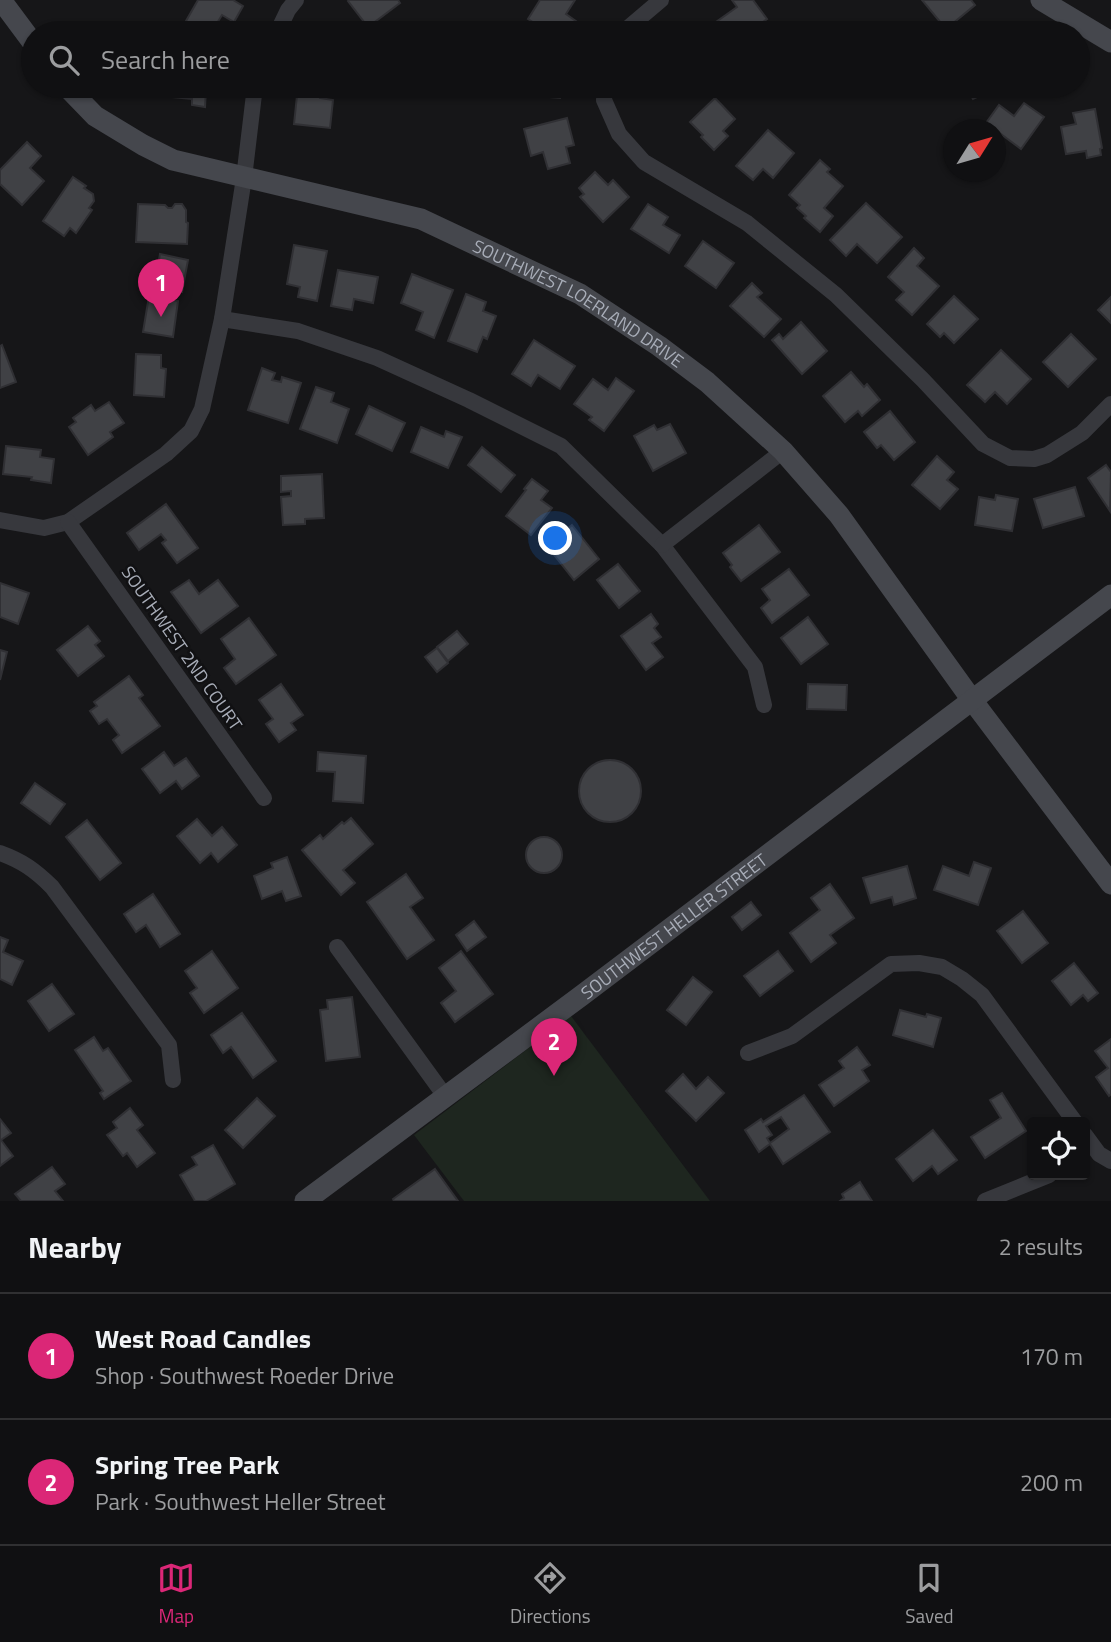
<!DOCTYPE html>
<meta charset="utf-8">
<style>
:root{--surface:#101012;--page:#1e1e20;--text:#f1f3f6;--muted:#9c9d9f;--line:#303032;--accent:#db2777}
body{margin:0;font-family:"Titillium Web",sans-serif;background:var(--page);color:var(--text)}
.controls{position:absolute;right:21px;bottom:21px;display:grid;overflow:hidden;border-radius:7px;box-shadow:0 2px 5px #0004}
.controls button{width:63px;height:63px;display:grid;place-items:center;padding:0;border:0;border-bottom:2px solid var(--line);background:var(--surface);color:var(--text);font:35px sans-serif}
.compass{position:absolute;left:943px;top:119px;width:63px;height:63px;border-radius:50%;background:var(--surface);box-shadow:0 2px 5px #0004;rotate:53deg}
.you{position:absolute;left:556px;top:539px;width:24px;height:24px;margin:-18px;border:5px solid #fff;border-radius:50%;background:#1a73e8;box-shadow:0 0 0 10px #1a73e833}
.badge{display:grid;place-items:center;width:46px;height:46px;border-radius:50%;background:var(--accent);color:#fff;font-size:23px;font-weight:700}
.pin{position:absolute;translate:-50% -58px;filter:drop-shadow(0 2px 4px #0008)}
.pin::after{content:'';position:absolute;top:37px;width:24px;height:21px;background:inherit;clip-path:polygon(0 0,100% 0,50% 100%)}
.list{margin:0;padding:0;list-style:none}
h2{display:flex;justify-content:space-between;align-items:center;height:91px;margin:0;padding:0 28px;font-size:30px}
h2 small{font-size:23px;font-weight:400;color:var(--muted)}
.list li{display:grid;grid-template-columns:46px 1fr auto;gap:21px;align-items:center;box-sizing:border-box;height:126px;padding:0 28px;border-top:2px solid var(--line)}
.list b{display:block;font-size:26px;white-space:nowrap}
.list p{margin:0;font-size:23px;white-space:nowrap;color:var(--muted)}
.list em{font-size:23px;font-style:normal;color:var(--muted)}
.icon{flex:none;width:38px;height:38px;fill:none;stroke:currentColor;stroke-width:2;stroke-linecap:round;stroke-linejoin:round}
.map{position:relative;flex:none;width:1111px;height:1201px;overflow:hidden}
.search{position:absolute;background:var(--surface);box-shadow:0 2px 5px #0004;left:21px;right:21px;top:21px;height:77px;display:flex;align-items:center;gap:18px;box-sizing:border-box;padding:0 24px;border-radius:38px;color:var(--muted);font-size:26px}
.sheet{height:343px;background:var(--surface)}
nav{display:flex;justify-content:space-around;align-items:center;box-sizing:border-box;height:98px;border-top:2px solid var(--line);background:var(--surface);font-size:19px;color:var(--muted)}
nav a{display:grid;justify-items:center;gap:4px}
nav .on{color:var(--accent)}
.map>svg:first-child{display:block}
.green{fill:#1e261f}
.building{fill:#404145;stroke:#303034;stroke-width:2;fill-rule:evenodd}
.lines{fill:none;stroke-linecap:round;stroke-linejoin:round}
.street{stroke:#37383d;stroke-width:16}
.secondary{stroke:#45474d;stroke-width:21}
.labels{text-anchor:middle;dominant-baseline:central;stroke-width:5;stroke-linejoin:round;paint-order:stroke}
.street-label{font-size:18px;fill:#a8adb8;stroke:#111113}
</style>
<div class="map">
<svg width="1111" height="1201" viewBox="0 0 1111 1201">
<rect width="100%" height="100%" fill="#161618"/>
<polygon class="green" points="571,1016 710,1201 464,1201 414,1135"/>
<g class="building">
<polygon points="198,0 233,0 243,6 234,22 222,15 211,33 206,33 186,21"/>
<polygon points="349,0 398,0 400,3 368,27 348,1"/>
<polygon points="540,0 575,0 566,14 580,24 574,33 550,33 528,19"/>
<polygon points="732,0 753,0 767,19 748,33 724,33 716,22 737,7"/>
<polygon points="922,0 971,0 975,5 946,29"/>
<polygon points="174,86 210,86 209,90 206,90 205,107 192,105 192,99 173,97"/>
<polygon points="298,86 321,87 320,98 333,100 330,128 294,124"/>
<polygon points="527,86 561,86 560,98 526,95"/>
<polygon points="966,86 1000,86 973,99"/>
<polygon points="715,98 735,119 723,131 728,136 714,150 701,137 703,135 690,122"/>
<polygon points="1024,103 1044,117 1021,149 986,123 999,105 1014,116"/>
<polygon points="1095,109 1102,148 1100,149 1101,155 1087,158 1086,151 1066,154 1061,127 1076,124 1073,113"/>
<polygon points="567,118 574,145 566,147 570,163 548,169 543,152 531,156 524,129"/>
<polygon points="768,130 794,153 773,178 763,169 753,180 736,166"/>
<polygon points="27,142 41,156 30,168 44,181 22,205 0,184 0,170"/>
<polygon points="820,160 830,169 827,172 843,186 824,208 833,216 820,232 804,218 806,216 797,208 800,205 789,195"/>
<polygon points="595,172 608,185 613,180 629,197 603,222 580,197 584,194 579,188"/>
<polygon points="73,177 86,186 84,188 93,194 94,201 89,208 92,210 76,233 70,228 64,236 43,221"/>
<polygon points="866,203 902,237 877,263 857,244 846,256 830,240"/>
<polygon points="138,204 165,205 168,208 172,208 175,204 182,204 186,210 186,222 188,223 187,244 136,242"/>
<polygon points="648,204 668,217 663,225 680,235 669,253 631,229"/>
<polygon points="703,241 734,263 716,288 685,266"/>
<polygon points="294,245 327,251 317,301 298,297 300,287 287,284"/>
<polygon points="914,248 924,258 917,266 939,286 912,315 896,300 904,292 888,277"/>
<polygon points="160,254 188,260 182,292 154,287"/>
<polygon points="338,270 378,277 373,303 354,299 352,310 331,306"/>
<polygon points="412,274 453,290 434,338 416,330 423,312 401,303"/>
<polygon points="752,283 762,293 757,297 781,319 764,337 730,306"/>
<polygon points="466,294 486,302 483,311 496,316 487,339 483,337 477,352 448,341"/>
<polygon points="149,296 178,301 173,337 143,332"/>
<polygon points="954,296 978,319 954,343 944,333 940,337 927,324"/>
<polygon points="1111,297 1111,323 1098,310"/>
<polygon points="801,322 827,351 802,374 772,340 779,334 783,339"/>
<polygon points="1071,334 1096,359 1068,387 1043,362"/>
<polygon points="534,340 575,366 560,389 538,375 531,386 512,374"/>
<polygon points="2,345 16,382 0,388 0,346"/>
<polygon points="1001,350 1031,379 1007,404 995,392 985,402 967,385"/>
<polygon points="136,354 161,355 161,368 166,369 164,397 134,395"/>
<polygon points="262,368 275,373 272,380 281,382 282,377 301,383 288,423 248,410"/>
<polygon points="851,372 864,387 867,384 880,400 862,416 858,411 845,422 823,396"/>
<polygon points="616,378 634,391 604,431 589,420 592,417 574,404 593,379 608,390"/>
<polygon points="316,387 334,393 331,402 349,409 337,443 300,429"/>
<polygon points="109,402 124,423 110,432 113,437 88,455 69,427 76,422 73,418 91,405 95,411"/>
<polygon points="369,406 405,423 392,451 356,434"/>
<polygon points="890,411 915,442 894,460 881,445 877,448 864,432"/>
<polygon points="670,424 686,453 653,471 634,436 654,425 657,430"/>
<polygon points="421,427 444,437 446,431 462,437 448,468 411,452"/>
<polygon points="6,446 41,450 40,457 54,459 51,483 31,480 32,477 3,474"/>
<polygon points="482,447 515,475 501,492 468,465"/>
<polygon points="937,456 954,472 947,480 958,489 940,509 912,485"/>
<polygon points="1106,465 1111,472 1110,511 1088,478"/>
<polygon points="322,474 324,518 305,519 305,524 283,525 281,497 291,496 291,491 281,492 281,476"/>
<polygon points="532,479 548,491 541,500 552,508 531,535 506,516 526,490 524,489"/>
<polygon points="1075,487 1084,516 1043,528 1034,499"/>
<polygon points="996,495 1018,499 1012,531 975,525 979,497 995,500"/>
<polygon points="166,504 198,548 177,563 162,543 166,540 161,534 139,550 127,533"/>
<polygon points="572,525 599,559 574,580 547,546"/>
<polygon points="759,525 780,552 741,581 730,567 732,565 723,553"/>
<polygon points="618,564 640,591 619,608 597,580"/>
<polygon points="789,569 809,595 772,623 761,608 770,600 762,589"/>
<polygon points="189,580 199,594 218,580 238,606 201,633 171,592"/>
<polygon points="0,583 29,593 18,624 0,617"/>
<polygon points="651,614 658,624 654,628 661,637 652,643 663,657 646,670 621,636"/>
<polygon points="808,617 828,644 801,664 781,638"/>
<polygon points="249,618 276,655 236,684 224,668 235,659 221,639"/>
<polygon points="88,626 100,641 95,645 104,656 78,676 57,650"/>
<polygon points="457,631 468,644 448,661 437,647"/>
<polygon points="437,648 448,663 437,672 425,657"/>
<polygon points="0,650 7,652 0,680"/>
<polygon points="129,676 143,695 139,698 160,726 122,753 113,740 119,735 107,719 99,724 90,711 97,706 94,702"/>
<polygon points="281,684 303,715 291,723 296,730 279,742 266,724 273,719 259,700"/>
<polygon points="808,684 847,685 846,710 807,709"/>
<polygon points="164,752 174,766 186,758 199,776 182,789 176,781 160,793 142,769"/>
<polygon points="318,752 366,756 363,803 333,801 335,772 317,771"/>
<circle cx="610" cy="791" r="31"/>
<polygon points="35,783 65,804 50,824 21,803"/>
<polygon points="351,818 373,844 343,870 355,883 341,895 302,850 320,835 323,839 342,822 344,824"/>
<polygon points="197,819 212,836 222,827 237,845 218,862 211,853 200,863 177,836"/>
<polygon points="87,820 121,863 100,880 66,837"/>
<circle cx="544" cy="855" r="18"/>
<polygon points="287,857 301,896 286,901 282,891 262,899 254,876 273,868 271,863"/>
<polygon points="974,862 991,868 978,905 934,890 943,866 969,876"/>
<polygon points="907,866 916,898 894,905 892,897 871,903 863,878"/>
<polygon points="406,874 423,898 410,907 434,940 407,959 367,902"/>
<polygon points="830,884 854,918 830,935 836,943 811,962 790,933 820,910 811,898"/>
<polygon points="153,894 180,934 160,947 146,925 136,932 124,914"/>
<polygon points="751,902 761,915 742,930 732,917"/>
<polygon points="1023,911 1048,943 1022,963 997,931"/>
<polygon points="474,921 486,937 467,951 456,935"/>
<polygon points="0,937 8,940 3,952 23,961 12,985 0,979"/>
<polygon points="212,951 238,988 204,1013 190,993 197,988 185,971"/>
<polygon points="461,951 493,994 455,1022 441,1003 456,991 439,968"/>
<polygon points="778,951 793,971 760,996 744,976"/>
<polygon points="1074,963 1098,993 1088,1001 1083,995 1071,1005 1052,981"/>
<polygon points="693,977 712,992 686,1025 667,1010"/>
<polygon points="52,984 74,1014 49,1031 28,1001"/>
<polygon points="352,997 360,1057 326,1061 320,1010 328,1009 327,1000"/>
<polygon points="900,1010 926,1017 927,1014 941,1018 933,1047 893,1035"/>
<polygon points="242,1013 276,1061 253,1078 231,1047 223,1053 211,1035"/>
<polygon points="94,1037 103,1051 108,1048 131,1081 104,1099 100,1093 103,1091 75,1050"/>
<polygon points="1111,1039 1111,1094 1109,1096 1096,1077 1108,1068 1095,1051"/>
<polygon points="857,1047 870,1065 862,1070 869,1081 834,1106 819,1085 844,1068 839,1061"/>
<polygon points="683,1074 696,1089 708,1077 724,1093 696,1121 666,1091"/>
<polygon points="1002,1093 1026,1131 985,1158 971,1137 1001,1118 990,1100"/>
<path d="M 804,1095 L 830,1132 L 783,1164 L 770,1144 L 759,1152 L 745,1130 L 761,1119 L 763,1122 ZM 781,1117 L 789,1129 L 770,1143 L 767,1138 L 772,1135 L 766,1126 Z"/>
<polygon points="257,1098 275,1116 243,1148 225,1130"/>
<polygon points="130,1108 143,1125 137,1130 155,1153 137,1167 127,1153 123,1156 107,1135 117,1128 113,1122"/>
<polygon points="0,1119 11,1133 1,1140 13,1156 0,1166"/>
<polygon points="933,1130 957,1160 938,1174 932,1166 913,1181 896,1159"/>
<polygon points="213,1145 235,1184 206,1201 195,1201 180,1175 197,1165 192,1157"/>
<polygon points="52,1167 65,1184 55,1191 63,1201 21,1201 15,1194"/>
<polygon points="435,1169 458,1201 394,1201 393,1199"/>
<polygon points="860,1182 872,1201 840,1201 844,1198 842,1194"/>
</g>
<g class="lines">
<g class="street">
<polyline points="277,33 288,10 296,0"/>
<polyline points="622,33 661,0"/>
<polyline points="605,86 604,100 619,134 644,162 747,223 836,295 923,380 983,444 1010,458 1034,459 1047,455 1082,433 1111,404"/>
<polyline points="222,319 298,331 377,358 469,400 561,446 662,545 755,667 764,705"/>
<polyline points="0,520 44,528 68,522 166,454 191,431 202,409 222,319 244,178 255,86"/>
<polyline points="68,522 264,798"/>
<polyline points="662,545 783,451"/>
<path d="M 0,853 C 22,861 35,870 52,887 L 169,1045 L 173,1080"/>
<polyline points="337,947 445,1096"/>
<polyline points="748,1053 792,1036 891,964 919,963 942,967 962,979 982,995 1075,1122"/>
<polyline points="1085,1135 1099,1154 1111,1161"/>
<polyline points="985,1201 1049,1175"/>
</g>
<g class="secondary">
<polyline points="1,0 33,43"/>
<polyline points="1041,0 1111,42"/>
<path id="s1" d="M 66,86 L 95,116 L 143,145 L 173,160 L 421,219 L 580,294 L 659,346 L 707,382 L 783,451 L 839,515 L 972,700 L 1111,884"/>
<path id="s2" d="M 305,1201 L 581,996 L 1111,595"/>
</g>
</g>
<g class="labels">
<g class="street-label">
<text stroke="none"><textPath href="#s1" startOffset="565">SOUTHWEST LOERLAND DRIVE</textPath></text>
<text transform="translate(182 648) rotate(55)">SOUTHWEST 2ND COURT</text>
<text stroke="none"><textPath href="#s2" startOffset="460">SOUTHWEST HELLER STREET</textPath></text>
</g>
</g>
</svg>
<div class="controls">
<button><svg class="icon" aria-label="locate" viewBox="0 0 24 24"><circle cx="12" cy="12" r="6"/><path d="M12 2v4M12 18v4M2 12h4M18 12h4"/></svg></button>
</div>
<svg class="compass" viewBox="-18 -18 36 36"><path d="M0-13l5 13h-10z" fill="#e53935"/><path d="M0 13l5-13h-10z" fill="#9c9d9f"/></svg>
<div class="you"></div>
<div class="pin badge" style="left:161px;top:317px">1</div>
<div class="pin badge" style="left:554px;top:1076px">2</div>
<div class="search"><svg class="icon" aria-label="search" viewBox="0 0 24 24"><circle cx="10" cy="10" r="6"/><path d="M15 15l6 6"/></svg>Search here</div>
</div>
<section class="sheet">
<h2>Nearby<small>2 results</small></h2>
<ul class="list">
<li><span class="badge">1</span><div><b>West Road Candles</b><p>Shop · Southwest Roeder Drive</p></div><em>170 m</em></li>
<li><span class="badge">2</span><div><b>Spring Tree Park</b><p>Park · Southwest Heller Street</p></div><em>200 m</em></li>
</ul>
</section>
<nav>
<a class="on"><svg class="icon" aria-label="map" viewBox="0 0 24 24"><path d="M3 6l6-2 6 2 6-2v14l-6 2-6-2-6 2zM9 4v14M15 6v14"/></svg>Map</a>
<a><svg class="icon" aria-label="directions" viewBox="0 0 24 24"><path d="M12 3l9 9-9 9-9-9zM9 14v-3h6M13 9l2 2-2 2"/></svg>Directions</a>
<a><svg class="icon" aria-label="saved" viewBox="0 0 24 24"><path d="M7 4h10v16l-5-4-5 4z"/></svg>Saved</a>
</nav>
